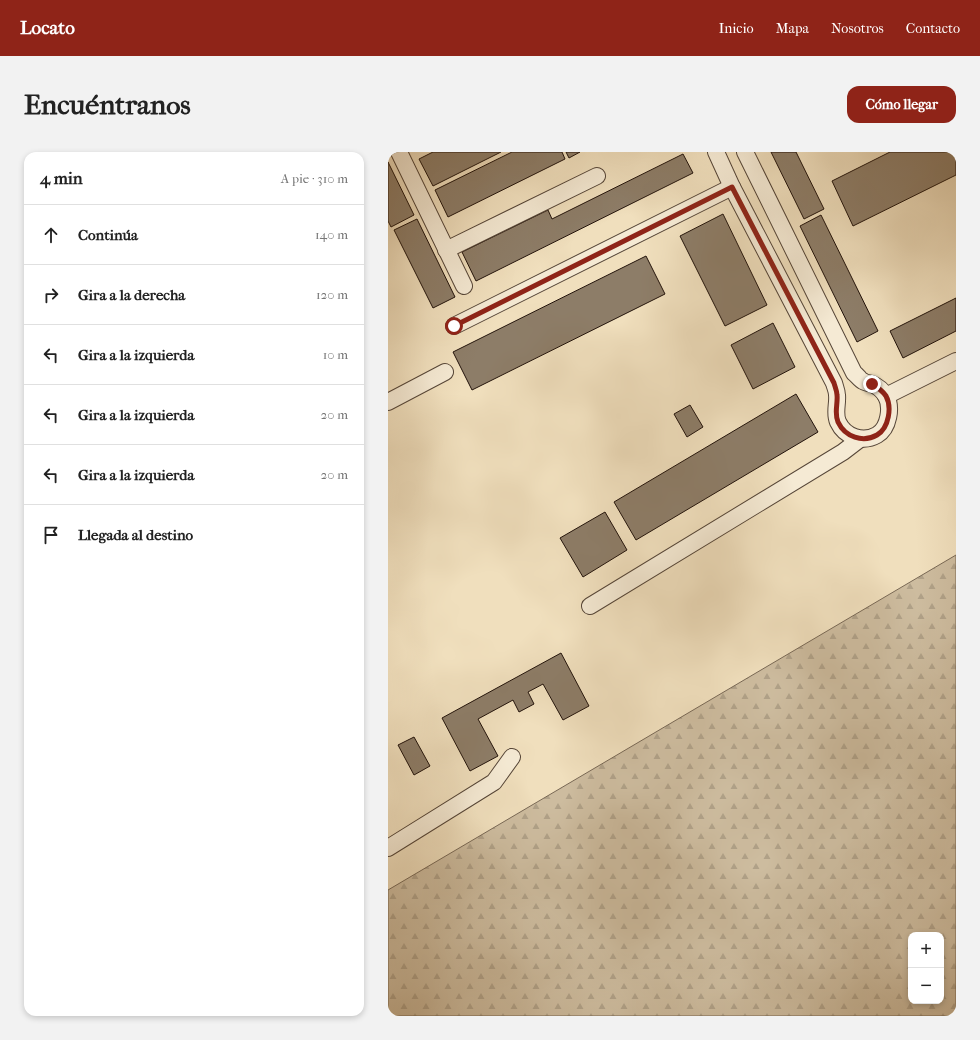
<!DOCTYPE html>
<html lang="es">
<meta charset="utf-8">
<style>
:root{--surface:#fff;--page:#f2f2f2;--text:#222;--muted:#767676;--line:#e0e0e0;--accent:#8f2418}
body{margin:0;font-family:"IM FELL French Canon",serif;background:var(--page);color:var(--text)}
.controls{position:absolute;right:12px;bottom:12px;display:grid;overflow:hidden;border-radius:8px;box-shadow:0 2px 6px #0003}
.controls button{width:36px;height:36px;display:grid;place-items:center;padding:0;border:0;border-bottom:1px solid var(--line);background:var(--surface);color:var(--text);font:20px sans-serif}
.stop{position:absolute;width:12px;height:12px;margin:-9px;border:3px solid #8f2418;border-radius:50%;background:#fff}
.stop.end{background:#8f2418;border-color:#fff;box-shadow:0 1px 4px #0008}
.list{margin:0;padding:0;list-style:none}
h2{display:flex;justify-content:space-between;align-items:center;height:52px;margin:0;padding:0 16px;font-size:17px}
h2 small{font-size:13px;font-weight:400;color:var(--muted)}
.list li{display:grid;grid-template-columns:26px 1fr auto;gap:12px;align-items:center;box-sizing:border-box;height:60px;padding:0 16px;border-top:1px solid var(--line)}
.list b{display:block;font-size:15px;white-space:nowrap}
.list em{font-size:13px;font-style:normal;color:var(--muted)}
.icon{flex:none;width:22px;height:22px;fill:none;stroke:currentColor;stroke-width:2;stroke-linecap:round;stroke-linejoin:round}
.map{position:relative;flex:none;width:568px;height:864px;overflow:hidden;border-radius:12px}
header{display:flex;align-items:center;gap:24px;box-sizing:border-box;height:56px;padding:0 20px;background:var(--accent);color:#fff}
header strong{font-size:19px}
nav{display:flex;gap:22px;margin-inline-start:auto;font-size:14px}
.intro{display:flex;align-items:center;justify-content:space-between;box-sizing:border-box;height:96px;padding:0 24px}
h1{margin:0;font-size:28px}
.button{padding:10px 18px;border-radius:12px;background:var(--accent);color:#fff;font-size:14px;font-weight:700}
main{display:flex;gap:24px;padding:0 24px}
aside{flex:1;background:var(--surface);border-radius:12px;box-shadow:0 2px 6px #0003}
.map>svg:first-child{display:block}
.forest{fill:url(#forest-firs);stroke:#786855;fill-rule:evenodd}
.building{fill:#8d7d68;stroke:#22130b}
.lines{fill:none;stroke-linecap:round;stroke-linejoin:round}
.minor-casing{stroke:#564638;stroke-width:18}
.minor{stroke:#f5ead4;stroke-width:16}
.route{stroke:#8f2418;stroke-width:5}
</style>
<header>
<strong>Locato</strong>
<nav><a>Inicio</a><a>Mapa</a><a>Nosotros</a><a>Contacto</a></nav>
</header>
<div class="intro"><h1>Encuéntranos</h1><a class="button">Cómo llegar</a></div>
<main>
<aside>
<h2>4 min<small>A pie · 310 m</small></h2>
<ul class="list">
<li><svg class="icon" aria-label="ahead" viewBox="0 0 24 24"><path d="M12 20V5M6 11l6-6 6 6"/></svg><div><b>Continúa</b></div><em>140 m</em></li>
<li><svg class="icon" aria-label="right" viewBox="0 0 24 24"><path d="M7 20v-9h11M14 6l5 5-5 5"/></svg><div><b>Gira a la derecha</b></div><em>120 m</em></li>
<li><svg class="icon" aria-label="left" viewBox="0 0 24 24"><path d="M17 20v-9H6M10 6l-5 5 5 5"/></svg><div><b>Gira a la izquierda</b></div><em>10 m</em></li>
<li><svg class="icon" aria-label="left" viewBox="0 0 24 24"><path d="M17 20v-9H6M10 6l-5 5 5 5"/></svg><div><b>Gira a la izquierda</b></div><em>20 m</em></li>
<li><svg class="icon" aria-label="left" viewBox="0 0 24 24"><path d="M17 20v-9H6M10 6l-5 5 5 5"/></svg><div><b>Gira a la izquierda</b></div><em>20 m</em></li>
<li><svg class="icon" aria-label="arrive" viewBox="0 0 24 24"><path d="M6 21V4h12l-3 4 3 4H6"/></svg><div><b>Llegada al destino</b></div></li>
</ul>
</aside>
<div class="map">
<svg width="568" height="864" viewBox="0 0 568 864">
<defs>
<pattern id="forest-firs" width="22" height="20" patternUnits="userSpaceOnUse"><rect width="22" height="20" fill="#cdbc9f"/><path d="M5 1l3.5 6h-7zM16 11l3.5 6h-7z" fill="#b0a188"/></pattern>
</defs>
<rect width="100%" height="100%" fill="#f0dfbd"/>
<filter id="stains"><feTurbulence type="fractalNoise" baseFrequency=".005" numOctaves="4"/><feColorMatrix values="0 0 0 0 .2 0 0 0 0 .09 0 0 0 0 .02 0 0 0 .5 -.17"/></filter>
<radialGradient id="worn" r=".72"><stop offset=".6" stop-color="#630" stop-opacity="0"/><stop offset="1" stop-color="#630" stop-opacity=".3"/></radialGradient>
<path class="forest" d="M 568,403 L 568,864 L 0,864 L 0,738 ZM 523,783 L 553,783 L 553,849 L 523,849 Z"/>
<g class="building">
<polygon points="45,0 113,0 45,34 31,7"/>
<polygon points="124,0 174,0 177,7 60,65 47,38"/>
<polygon points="178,0 192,0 181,6"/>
<polygon points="383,0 408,0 436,57 416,67"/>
<polygon points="502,0 568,0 568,23 465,74 444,29"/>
<polygon points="295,2 305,21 88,129 74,100 160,58 164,67"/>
<polygon points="0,10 26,63 3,75 0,69"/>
<polygon points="335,62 379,153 337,174 292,84"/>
<polygon points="433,63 490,179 469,190 412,74"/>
<polygon points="29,67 67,145 45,156 6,78"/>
<polygon points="258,104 277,142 84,238 65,200"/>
<polygon points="568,146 568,179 515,206 502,179"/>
<polygon points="385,171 407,215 365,237 343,193"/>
<polygon points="408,242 430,280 248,388 226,350"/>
<polygon points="302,253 315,275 299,285 286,262"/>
<polygon points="217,360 239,398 195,425 172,386"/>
<polygon points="173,501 201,554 175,568 155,532 140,540 146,552 131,560 125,548 90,567 110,604 82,619 54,566"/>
<polygon points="26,585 42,614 26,623 10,593"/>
</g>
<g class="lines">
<g class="minor-casing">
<g id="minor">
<polyline points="11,0 76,134"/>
<path d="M 328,0 L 344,35 L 446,231 C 447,235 449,239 449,243 C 450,252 446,261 450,270 C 457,285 475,291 489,283 C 501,276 504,255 498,244 C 495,239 489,234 484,232 C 481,231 477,231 475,229 C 472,228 469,223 466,221 L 357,0"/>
<polyline points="58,98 209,24"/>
<polyline points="66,174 344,35"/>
<polyline points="498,244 568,209"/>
<polyline points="0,250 57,220"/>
<polyline points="202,454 455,300 472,287"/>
<polyline points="0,696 106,630 124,605"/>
</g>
</g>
<use href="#minor" class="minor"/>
</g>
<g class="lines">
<path class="route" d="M 66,174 L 344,35 L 446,231 C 447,235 449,239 449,243 C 450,252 446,261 450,270 C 457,285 475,291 489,283 C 501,276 504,255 498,244 C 494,238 489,235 484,232"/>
</g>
<rect width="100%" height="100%" filter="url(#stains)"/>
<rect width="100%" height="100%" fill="url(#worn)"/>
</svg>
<div class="controls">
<button>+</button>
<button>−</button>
</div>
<div class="stop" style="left:66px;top:174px"></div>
<div class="stop end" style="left:484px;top:232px"></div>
</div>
</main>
